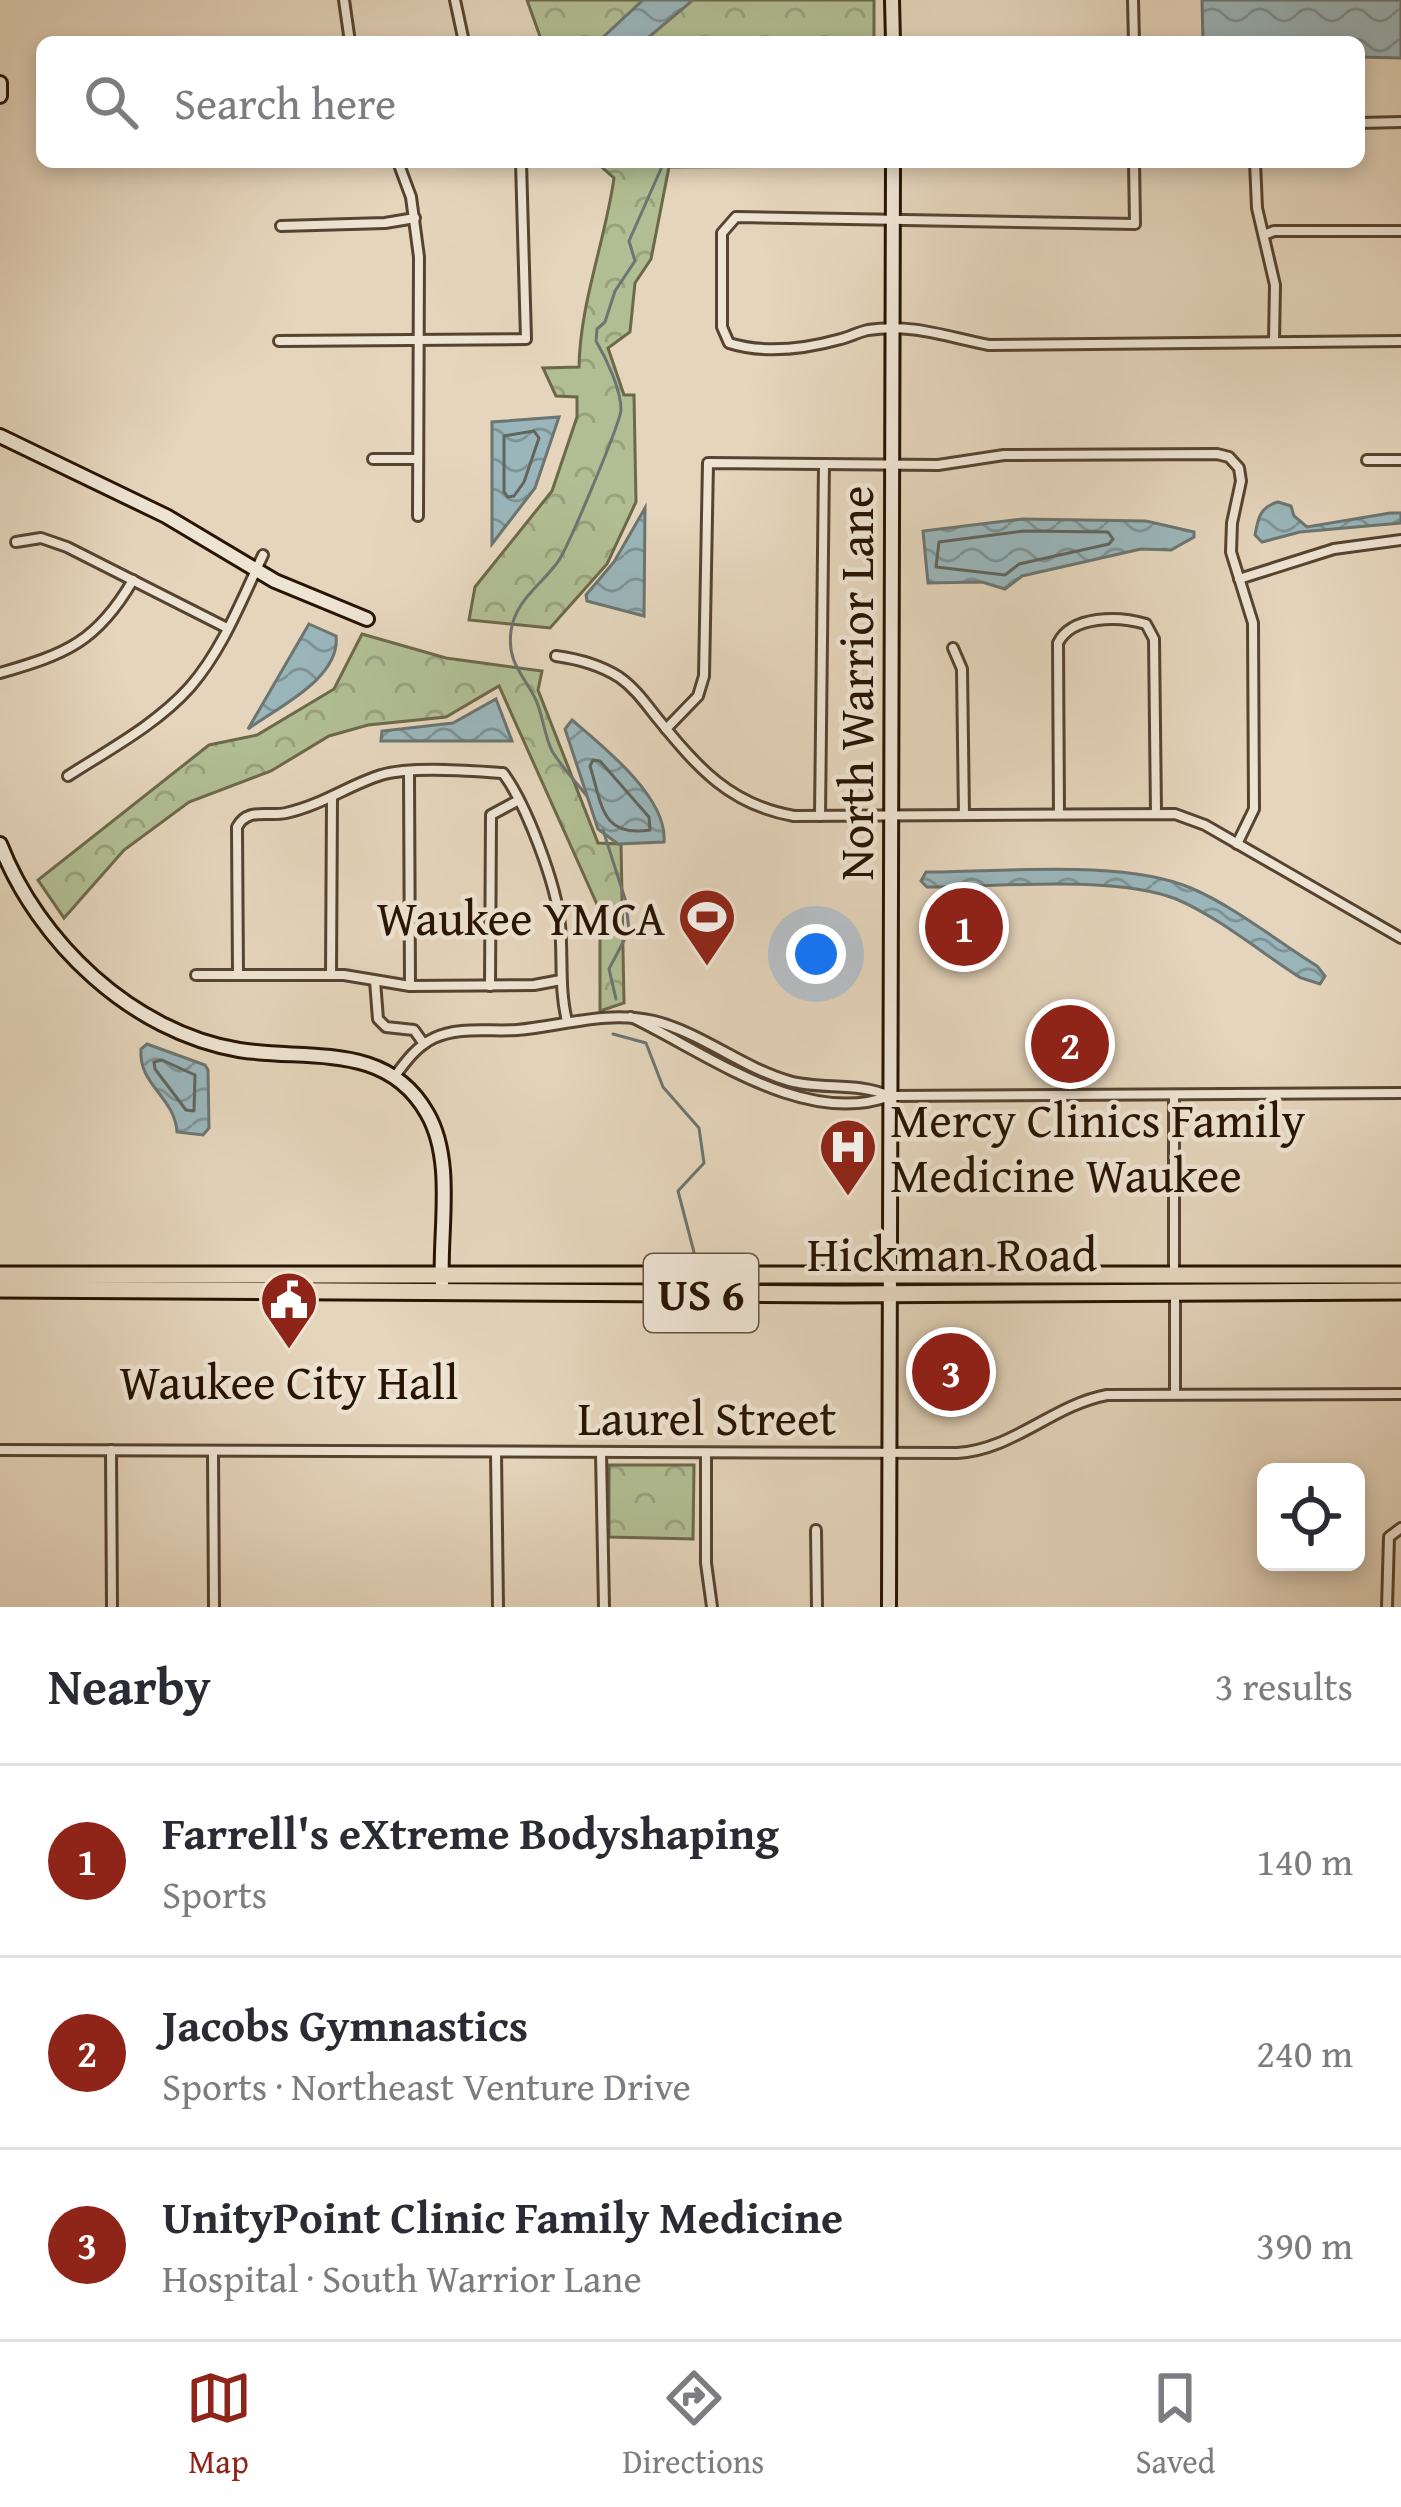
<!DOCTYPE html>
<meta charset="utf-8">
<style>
:root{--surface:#fff;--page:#f7f7f7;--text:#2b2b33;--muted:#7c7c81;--line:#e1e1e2;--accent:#8f2418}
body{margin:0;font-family:"Gentium Book Plus",serif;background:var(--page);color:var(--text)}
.controls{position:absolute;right:36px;bottom:36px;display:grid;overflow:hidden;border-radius:18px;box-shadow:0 6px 18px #0003}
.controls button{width:108px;height:108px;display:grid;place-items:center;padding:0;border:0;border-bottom:3px solid var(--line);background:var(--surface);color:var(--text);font:60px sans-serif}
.you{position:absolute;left:816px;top:954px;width:42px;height:42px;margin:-30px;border:9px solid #fff;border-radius:50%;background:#1a73e8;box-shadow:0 0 0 18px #1a73e833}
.badge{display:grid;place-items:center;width:78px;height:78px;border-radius:50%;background:var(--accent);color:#fff;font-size:39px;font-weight:700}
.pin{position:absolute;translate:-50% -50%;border:6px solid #fff;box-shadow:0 3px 12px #0006}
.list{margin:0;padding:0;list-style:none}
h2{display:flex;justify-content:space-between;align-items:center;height:156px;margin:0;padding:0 48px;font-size:51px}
h2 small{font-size:39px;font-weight:400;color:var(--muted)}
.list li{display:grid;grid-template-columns:78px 1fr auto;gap:36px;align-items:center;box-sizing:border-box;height:192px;padding:0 48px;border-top:3px solid var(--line)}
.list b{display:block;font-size:45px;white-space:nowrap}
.list p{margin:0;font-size:39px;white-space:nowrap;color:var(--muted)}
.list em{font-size:39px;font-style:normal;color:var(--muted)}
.icon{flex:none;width:66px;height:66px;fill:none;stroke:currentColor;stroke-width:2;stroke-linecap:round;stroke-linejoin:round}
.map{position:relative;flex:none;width:1401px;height:1607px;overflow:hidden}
.search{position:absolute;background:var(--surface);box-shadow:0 6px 18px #0003;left:36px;right:36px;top:36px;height:132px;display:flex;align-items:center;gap:30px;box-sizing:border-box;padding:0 42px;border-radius:18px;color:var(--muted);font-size:45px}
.sheet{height:732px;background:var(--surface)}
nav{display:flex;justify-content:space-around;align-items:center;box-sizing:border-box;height:168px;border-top:3px solid var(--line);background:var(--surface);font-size:33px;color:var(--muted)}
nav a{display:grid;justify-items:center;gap:6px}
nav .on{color:var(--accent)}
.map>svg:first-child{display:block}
.park{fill:url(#park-crowns);stroke:#6c694a;stroke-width:3}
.water{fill:url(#water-waves);stroke:#6c7571;stroke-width:3}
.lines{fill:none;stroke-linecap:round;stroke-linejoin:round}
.shore{stroke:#60655e;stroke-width:3}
.stream{stroke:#6c7571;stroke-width:3}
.street-casing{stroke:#564430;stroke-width:14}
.secondary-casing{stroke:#271401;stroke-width:18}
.highway-casing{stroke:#271401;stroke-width:21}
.street{stroke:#eee4d3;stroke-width:8}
.secondary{stroke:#eee4d3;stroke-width:12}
.highway{stroke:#e5d5bc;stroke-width:15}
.labels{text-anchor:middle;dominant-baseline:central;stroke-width:9;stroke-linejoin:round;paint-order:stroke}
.shield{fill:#eee4d3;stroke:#635240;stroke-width:3}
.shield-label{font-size:45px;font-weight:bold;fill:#271401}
.street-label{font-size:48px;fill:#271401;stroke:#eee4d3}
.poi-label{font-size:48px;fill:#271401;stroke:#eee4d3;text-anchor:end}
</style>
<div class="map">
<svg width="1401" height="1607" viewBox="0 0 1401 1607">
<defs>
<pattern id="park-crowns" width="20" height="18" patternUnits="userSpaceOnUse" patternTransform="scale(3)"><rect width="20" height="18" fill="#b1be93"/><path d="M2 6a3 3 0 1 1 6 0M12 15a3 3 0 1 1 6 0" fill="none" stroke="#98a27d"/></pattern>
<pattern id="water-waves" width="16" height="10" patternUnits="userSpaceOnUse" patternTransform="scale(3)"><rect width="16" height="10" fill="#9ab6bb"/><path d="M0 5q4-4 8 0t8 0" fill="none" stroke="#7e9396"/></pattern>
</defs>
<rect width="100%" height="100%" fill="#e5d5bc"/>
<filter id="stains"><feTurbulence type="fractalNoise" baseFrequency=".00167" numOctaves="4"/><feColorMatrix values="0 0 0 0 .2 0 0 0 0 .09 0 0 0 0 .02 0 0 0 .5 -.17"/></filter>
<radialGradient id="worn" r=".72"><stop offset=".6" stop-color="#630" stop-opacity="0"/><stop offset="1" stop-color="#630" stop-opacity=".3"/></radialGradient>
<g class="park">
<polygon points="527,0 874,0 874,42 542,42"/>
<path d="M 596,162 L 876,162 L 876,166 L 669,167 L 651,259 L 635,283 L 630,332 L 608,348 L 624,395 L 634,395 L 636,502 L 607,564 L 550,628 L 469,620 L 475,587 L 552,491 L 577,417 L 577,397 L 556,396 L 543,368 L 579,367 C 580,303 605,242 614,178 Z"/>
<polygon points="362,634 446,658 542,671 538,690 598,843 621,844 624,1003 600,1011 600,911 499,686 446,717 368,725 329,736 271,771 189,802 124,850 64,918 38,880 209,745 257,735 334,689"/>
<polygon points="609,1465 694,1465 693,1539 609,1537"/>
</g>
<g class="water">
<polygon points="643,0 693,0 643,42 598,42"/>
<polygon points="1202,0 1401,0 1401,58 1359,57 1359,42 1203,42"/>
<polygon points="559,417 535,488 492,544 492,422"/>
<path d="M 1278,502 L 1291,506 L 1294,516 L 1307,527 L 1390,513 L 1401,513 L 1401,523 L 1300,532 L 1262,542 L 1255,535 C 1258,518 1260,507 1278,502 Z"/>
<polygon points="645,508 644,616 587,601 586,595 614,562"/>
<polygon points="1023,519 1146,521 1194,532 1194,537 1171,550 1141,549 1022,576 1005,589 982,582 928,583 923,531"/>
<path d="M 309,624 L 336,636 C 341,678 278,707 248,729 Z"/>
<polygon points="496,699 512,741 381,741 382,731 453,723"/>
<path d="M 572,720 C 604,747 668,798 664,842 L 618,844 L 598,829 L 565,729 Z"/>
<path d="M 926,872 C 1001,872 1123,859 1191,888 C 1235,907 1277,941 1317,966 L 1325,976 L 1320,984 L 1301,978 C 1263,954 1217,916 1176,899 C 1114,875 995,887 927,887 L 921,881 Z"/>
<path d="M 147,1044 L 205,1065 L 208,1070 L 209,1128 L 203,1135 L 177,1132 C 175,1097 138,1085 141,1049 Z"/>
</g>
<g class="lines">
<g class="shore">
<polygon points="534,431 539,438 524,482 514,496 508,497 504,492 504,436"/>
<polygon points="1024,531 1108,532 1113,539 1109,544 1019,564 1005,575 936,567 939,542"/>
<path d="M 593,760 L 600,761 L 649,817 L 650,830 C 601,838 602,804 590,766 Z"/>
<polygon points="162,1060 195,1075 194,1111 186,1110 155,1069 154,1062"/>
</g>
<g class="stream">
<path d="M 586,795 C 575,781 561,766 552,751 C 544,735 543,714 535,698 C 522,673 507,662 511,631 C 515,601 540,586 557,563 C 567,551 620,423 621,410 C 621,389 606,358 596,341 L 597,329 L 605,322 L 615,291 L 635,261 L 629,241 L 664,162"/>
<polyline points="603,830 626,902 629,931 609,969 616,999"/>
<polyline points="613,1034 646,1043 663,1087 699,1128 704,1163 678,1191 695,1256"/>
</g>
<g class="street-casing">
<g id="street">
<polyline points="344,0 350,42"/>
<polyline points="455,0 464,42"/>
<polyline points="1133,0 1134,42"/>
<polyline points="1359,123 1401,122"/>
<polyline points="398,162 411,197 419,257 418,516"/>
<path d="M 1134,162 L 1135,224 L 736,217 L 722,233 L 722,327 L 729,343 C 764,354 805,349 841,339 C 850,337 858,332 868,330 C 911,323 947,337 989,345 L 1401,341"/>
<polyline points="1255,162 1257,208 1275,285 1274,341"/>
<polyline points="281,226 385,223 415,218"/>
<polyline points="1264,235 1274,231 1401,231"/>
<polyline points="279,341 526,339 521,162"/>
<polyline points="373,459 417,459"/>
<polyline points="1367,460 1401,460"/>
<polyline points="16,542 41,538 67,547 227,628"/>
<polyline points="1239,579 1334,549 1401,540"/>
<polyline points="953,648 962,669 964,815"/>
<path d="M 556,656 C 578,659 600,665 619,677 C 635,688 646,704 658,719 C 698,768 730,805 794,816 L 1175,814 L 1205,825 L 1401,938"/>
<path d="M 0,673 C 66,654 97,642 133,580"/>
<polyline points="666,729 698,696 704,676 708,463 938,465 1004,455 1217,454 1229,457 1239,468 1241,481 1232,523 1231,552 1253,623 1254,809 1237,844"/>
<polyline points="409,773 410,986"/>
<path d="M 68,776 C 110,749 157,724 190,687 C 223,649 242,599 263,555"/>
<path d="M 1059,814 L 1058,643 C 1072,615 1119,616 1146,624 L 1154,639 L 1156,813"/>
<polyline points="820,816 824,464"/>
<polyline points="196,975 344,975 410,986 534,985 561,980"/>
<path d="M 238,975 L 237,827 C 248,807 267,817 286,813 C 322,805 349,785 381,775 C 413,766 469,771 503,773 C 526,804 557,885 560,925 C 563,957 559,989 567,1021"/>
<polyline points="331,975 332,799"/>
<polyline points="375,981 378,1019 386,1027 414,1030 424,1044"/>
<polyline points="490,986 491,815 517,801"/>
<path d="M 631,1017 C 705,1052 804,1128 890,1096 L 1401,1093"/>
<path d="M 395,1076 C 406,1061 417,1046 434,1038 C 459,1026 490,1032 517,1030 C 563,1026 606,1010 654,1021 C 702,1033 741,1067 789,1081 C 821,1090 858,1082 889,1096"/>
<polyline points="1174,1095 1174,1273"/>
<polyline points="1175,1294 1175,1394"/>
<path d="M 0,1450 L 957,1453 C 1013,1450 1053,1405 1107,1395 L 1401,1394"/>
<polyline points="111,1450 112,1607"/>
<polyline points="213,1451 214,1607"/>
<polyline points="496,1453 498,1607"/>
<polyline points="601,1453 604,1607"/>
<polyline points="706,1453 706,1563 712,1607"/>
<polyline points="816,1530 817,1607"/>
<polyline points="1387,1607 1389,1537 1401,1528"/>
</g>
</g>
<g class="secondary-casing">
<g id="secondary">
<polyline points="892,0 893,42"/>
<polyline points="0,83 0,96"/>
<polyline points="0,436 166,516 275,581 367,619"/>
<path d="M 0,844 C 38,942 132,1032 239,1050 C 307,1061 386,1041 427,1113 C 455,1161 439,1231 442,1284"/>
<polyline points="889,1607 893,162"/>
</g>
</g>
<g class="highway-casing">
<g id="highway">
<polyline points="0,1275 1401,1275"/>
<polyline points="0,1289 841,1294 1401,1291"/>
</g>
</g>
<use href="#street" class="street"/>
<use href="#secondary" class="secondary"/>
<use href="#highway" class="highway"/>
</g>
<defs>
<g id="stadium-pin" transform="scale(3)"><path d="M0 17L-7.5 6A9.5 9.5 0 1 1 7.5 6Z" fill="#8f2418" stroke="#eee4d3"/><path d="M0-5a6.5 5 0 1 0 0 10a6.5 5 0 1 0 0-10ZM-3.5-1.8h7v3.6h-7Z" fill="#fff"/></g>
<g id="hospital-pin" transform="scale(3)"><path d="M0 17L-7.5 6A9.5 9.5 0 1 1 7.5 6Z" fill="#8f2418" stroke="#eee4d3"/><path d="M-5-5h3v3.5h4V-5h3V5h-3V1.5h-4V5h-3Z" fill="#fff"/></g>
<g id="civic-pin" transform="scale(3)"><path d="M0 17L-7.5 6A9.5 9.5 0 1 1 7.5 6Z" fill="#8f2418" stroke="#eee4d3"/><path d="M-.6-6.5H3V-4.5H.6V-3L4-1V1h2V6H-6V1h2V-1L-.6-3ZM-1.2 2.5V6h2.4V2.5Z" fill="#fff"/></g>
</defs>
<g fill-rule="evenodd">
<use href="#stadium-pin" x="707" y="917"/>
<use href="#hospital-pin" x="848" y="1147"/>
<use href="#civic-pin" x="289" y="1300"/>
</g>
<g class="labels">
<rect class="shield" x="644" y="1254" width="114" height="78" rx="9"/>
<g class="shield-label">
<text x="701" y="1293">US 6</text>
</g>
<g class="street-label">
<text transform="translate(855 683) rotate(-90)">North Warrior Lane</text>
<text x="952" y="1253">Hickman Road</text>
<text x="707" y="1417">Laurel Street</text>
</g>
<g class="poi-label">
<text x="665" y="917">Waukee YMCA</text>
<text x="890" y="1119" text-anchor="start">Mercy Clinics Family<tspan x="890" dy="55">Medicine Waukee</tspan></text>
<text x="289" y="1381" text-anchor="middle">Waukee City Hall</text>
</g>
</g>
<rect width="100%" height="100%" filter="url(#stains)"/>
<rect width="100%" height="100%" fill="url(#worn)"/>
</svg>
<div class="controls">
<button><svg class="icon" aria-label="locate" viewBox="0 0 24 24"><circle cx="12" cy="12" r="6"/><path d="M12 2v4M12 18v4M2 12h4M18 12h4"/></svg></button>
</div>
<div class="you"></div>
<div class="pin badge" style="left:964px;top:927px">1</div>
<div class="pin badge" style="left:1070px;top:1044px">2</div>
<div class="pin badge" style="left:951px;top:1372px">3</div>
<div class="search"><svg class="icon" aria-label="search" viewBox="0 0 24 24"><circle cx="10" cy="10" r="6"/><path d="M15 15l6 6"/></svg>Search here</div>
</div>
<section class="sheet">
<h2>Nearby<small>3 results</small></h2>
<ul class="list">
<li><span class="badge">1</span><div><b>Farrell's eXtreme Bodyshaping</b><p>Sports</p></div><em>140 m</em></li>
<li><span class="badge">2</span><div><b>Jacobs Gymnastics</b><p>Sports · Northeast Venture Drive</p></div><em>240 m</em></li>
<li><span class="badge">3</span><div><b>UnityPoint Clinic Family Medicine</b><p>Hospital · South Warrior Lane</p></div><em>390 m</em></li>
</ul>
</section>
<nav>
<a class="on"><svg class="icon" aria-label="map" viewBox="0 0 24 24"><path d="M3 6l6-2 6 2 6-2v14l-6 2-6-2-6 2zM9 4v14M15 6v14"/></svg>Map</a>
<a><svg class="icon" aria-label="directions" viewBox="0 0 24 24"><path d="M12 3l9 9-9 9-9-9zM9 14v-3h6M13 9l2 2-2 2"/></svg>Directions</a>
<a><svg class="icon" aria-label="saved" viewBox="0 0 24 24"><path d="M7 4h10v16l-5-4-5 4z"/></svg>Saved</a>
</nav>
